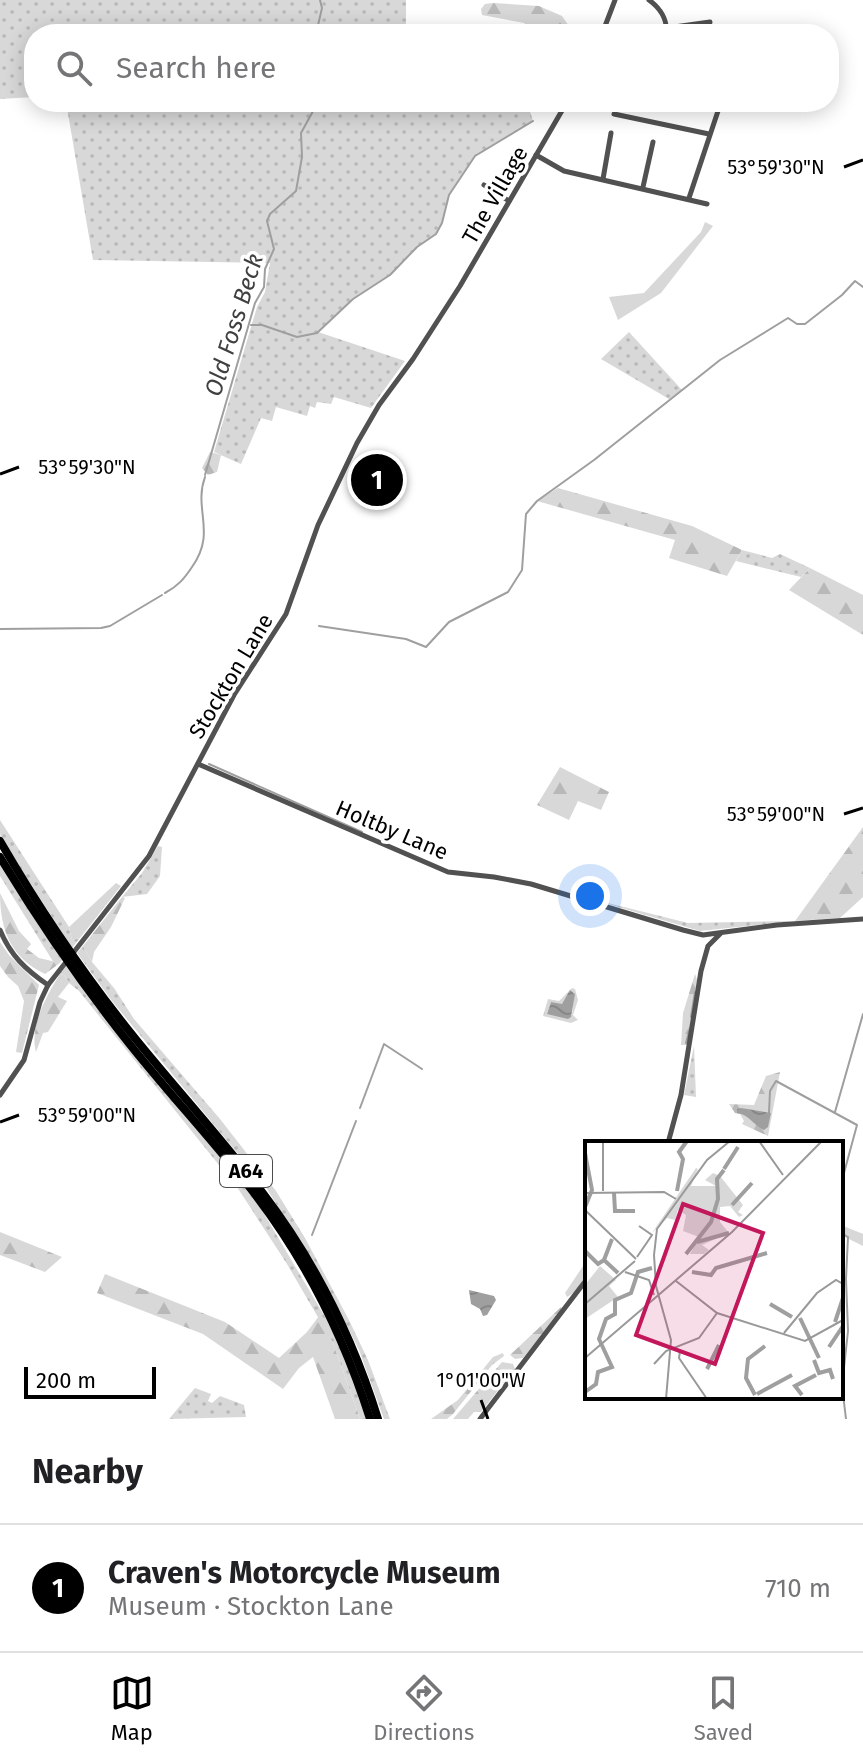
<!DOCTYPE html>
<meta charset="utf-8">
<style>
:root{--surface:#fff;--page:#f2f2f2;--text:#202124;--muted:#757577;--line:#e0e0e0;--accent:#000}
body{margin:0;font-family:"Fira Sans",sans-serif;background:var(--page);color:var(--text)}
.scale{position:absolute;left:24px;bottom:20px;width:132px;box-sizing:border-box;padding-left:8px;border:4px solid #000;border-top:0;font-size:22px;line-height:28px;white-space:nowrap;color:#000;-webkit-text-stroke:6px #fff;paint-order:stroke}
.you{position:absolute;left:590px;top:896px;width:28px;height:28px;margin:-20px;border:6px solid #fff;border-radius:50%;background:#1a73e8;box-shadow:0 0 0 12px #1a73e833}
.badge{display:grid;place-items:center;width:52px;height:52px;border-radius:50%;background:var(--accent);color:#fff;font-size:26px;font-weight:700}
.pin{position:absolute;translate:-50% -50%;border:4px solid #fff;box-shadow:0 2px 8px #0006}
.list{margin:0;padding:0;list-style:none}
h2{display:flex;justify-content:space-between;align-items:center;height:104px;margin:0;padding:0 32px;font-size:34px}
h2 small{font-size:26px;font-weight:400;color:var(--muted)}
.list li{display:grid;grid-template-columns:52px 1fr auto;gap:24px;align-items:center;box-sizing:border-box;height:128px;padding:0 32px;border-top:2px solid var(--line)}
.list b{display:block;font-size:30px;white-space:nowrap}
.list p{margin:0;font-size:26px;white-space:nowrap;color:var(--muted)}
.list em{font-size:26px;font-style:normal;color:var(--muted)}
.icon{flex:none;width:44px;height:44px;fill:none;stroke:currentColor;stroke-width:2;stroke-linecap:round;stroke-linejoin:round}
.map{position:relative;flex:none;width:863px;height:1419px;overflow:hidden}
.search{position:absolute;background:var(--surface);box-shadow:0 4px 20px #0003;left:24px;right:24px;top:24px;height:88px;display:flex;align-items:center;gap:20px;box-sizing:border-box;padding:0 28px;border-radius:32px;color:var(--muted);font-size:30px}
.sheet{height:232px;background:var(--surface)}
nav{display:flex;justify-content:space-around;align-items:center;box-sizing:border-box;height:112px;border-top:2px solid var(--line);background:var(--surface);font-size:22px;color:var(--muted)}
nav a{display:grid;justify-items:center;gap:4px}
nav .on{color:var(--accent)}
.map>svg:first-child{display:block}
.grass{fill:url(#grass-dots)}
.forest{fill:url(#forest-firs);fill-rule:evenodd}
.water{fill:url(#water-waves)}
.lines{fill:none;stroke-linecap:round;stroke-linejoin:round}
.stream{stroke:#9f9f9f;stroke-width:2}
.minor{stroke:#515151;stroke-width:5}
.highway{stroke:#000;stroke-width:8}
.ticks{fill:none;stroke:#000;stroke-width:3}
.labels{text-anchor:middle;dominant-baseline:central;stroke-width:7;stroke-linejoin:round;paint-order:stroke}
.shield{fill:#fff;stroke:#4c4c4c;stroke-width:2}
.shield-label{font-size:20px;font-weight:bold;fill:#000}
.street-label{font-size:22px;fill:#000;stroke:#fff}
.water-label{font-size:24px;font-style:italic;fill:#404040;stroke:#fff}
.inset-river{fill:none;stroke:#9f9f9f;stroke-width:4}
.inset-road{fill:none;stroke:#999;stroke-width:2}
.view{fill:#c2185b;fill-opacity:0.15;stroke:#c2185b;stroke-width:4}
.inset-edge{fill:none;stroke:#000;stroke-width:4}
.ticks-label{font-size:20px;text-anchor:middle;fill:#000;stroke:#fff;stroke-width:7;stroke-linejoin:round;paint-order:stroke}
</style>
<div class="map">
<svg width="863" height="1419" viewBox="0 0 863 1419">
<defs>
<pattern id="grass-dots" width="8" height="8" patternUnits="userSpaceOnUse" patternTransform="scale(2)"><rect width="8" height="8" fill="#d8d8d8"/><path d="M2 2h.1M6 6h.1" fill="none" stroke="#b8b8b8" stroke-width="1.8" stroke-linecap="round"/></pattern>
<pattern id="forest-firs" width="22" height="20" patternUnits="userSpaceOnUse" patternTransform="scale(2)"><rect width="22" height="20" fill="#d8d8d8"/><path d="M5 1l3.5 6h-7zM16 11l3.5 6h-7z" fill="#b8b8b8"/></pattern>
<pattern id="water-waves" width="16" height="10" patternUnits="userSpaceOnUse" patternTransform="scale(2)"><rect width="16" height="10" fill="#9f9f9f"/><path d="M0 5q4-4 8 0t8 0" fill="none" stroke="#878787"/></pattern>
</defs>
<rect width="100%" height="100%" fill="#fff"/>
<g class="grass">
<polygon points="0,0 406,0 406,34 34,34 34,97 0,99"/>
<polygon points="66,102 515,102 529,108 533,121 475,156 449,195 442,223 436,234 417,247 390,275 352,299 318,332 405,361 371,408 334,397 331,404 317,402 315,408 310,406 307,416 276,407 272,421 261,418 241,464 214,452 257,307 265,292 270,263 93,260"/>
<polygon points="629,332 682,390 669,399 601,359"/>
<polygon points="742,550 772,558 780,554 810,568 801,577 736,561"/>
<polygon points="0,820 69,927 72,940 80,938 72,948 5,844 0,834"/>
<polygon points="158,846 162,847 160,876 147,894 122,897 142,873"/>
<polygon points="0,864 62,960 60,963 54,963 0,876"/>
<polygon points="584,897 688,923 795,921 700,931"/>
<polygon points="83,946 92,962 114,988 134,1019 220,1119 276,1191 305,1238 349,1320 368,1360 390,1419 384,1419 359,1350 328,1288 267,1189 112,1001 77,953"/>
<polygon points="67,964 260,1207 328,1322 347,1362 367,1419 360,1419 333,1343 287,1264 239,1190 79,991 69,983 64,975 60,974"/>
<polygon points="694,1046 696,1097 684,1095"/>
<polygon points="195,1388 211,1394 208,1401 212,1403 220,1396 244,1405 246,1417 169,1419"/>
</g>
<g class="forest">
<polygon points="493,3 539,6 562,16 571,29 579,34 537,34 524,23 482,15 481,9 485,4"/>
<polygon points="705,222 713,226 661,293 618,320 609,297 644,293 701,232"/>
<polygon points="210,452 221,455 217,472 208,475 202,468"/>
<polygon points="558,488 692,526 742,550 727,576 669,558 675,540 537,501"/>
<polygon points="810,568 863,595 863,635 789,590"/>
<polygon points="560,767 609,792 601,810 578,801 569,820 537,805"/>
<polygon points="863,827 863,897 840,918 795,921"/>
<polygon points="116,883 121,886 80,938 72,940 69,927"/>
<path d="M 0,893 L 19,931 L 31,944 L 27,949 L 39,958 L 60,963 L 45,974 C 11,958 0,930 0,893 Z"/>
<polygon points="122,897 125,898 111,927 94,952 92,962 83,946"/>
<polygon points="0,942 9,955 39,985 22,1053 16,1052 24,1001 18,986 8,977 0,966"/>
<path d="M 60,974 L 64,975 L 69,983 L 58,997 L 67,1001 L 48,1032 L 43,1033 L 36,1052 C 29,1026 47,995 60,974 Z"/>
<polygon points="695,974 697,980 687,1045 681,1045 683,1013"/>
<path d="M 572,988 L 575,989 L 578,1000 L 573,1015 L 578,1020 L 571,1023 L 543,1016 L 548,999 L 559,1001 ZM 574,992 L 572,1015 L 547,1014 L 551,1002 L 562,1005 Z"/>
<polygon points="780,1072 768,1136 742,1124 744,1121 740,1114 735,1113 729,1104 754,1105 766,1076"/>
<polygon points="841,1225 863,1234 863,1246 841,1235"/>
<polygon points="0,1232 62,1257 45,1272 0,1255"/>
<path d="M 587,1260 C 587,1274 581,1290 567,1297 L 565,1293 Z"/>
<polygon points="105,1274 225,1322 279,1358 307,1332 319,1316 333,1343 360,1419 335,1419 313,1357 299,1368 283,1389 203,1334 97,1293"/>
<polygon points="561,1307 562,1311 523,1358 515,1359 510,1355"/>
<polygon points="503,1353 504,1356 492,1365 453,1414 447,1419 431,1419 458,1400 493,1357"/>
<polygon points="502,1362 513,1364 515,1369 481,1412 474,1412 468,1419 453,1419"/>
</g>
<g class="water">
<polygon points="570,990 575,994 571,1017 568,1019 547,1014 551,1002 562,1004"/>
<path d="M 741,1108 L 771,1113 L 768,1127 L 764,1130 C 753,1125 750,1115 737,1113 L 737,1109 Z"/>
<polygon points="469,1290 494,1296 496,1300 487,1315 483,1316 480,1309 471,1304"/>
</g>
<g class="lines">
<g class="stream">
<polyline points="316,34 322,8 320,0"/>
<polyline points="251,325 262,325 297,337 317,333 353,299 390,275 417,247 436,234 442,223 449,195 475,156 533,121"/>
<polyline points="205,475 255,303 264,287 265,269 274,249 267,221 270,214 296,191 302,157 301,133 318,102"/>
<path d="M 165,593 C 178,586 184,579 192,567 C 217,532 193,510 205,477"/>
<polyline points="319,626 406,639 426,647 449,622 508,592 522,570 526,514 537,501 594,460 720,360 788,318 797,324 805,324 842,295 855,281 863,287"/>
<polyline points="0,629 101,628 110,626 162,595"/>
<polyline points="209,764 362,832"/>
<polyline points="691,1017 695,992"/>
<polyline points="686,1043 689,1031"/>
<polyline points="360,1108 384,1044 422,1069"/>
<polyline points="835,1112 863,1014"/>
<polyline points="769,1113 770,1091 776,1081 857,1125 841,1184"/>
<polyline points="841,1233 848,1237 846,1279 848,1331 842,1386 846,1419"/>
<polyline points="312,1235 356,1121"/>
</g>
<g class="minor">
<path d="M 649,0 C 660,8 668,20 666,34"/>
<polyline points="667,28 710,22"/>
<polyline points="602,34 615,0"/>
<polyline points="614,114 709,134"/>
<polyline points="536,155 564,171 707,204"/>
<polyline points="603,179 611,133"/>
<polyline points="484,185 509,201"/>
<polyline points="643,187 653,142"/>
<polyline points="689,198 721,102"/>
<polyline points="198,764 448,872 494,877 531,884 683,930 703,935 777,925 863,919"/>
<path d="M 0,930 C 10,955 26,970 48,985"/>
<polyline points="0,1095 24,1060 40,1002 48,985 149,856 234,695 286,614 318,525 357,443 379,405 413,359 460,286 567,102"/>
<polyline points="668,1143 681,1095 701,971 708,946 720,934"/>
<polyline points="480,1419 587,1279"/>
</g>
<g class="highway">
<path d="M 0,841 C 39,908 82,972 130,1032 C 173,1086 221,1137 262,1192 C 314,1260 353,1338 378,1419"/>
<path d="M 0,857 C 38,920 79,980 124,1037 C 167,1092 215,1142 257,1197 C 307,1263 345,1340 370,1419"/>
</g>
</g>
<path class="ticks" d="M 844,167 L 863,160M 0,474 L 19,467M 844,814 L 863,808M 0,1122 L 19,1115M 481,1400 L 488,1419"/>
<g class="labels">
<rect class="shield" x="220" y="1155" width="52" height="32" rx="6"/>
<g class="shield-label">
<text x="246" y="1171">A64</text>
</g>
<g class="street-label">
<text transform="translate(495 195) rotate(-60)">The Village</text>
<text transform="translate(231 676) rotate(-59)">Stockton Lane</text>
<text transform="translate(392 830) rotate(23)">Holtby Lane</text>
</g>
<g class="water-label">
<text transform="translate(234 325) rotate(-73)">Old Foss Beck</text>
</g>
</g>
<g transform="translate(585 1141)">
<rect width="258" height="258" fill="#fff"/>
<path d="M 111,27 L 113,28 L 106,45 L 131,45 L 120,39 L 128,32 L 135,35 L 158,64 L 153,71 L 158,74 L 154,76 L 145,65 L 135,66 L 135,81 L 144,92 L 117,104 L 124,109 L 119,113 L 105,113 L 114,96 L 98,90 L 101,74 L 93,69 L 90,79 L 82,77 L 67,92 Z" fill="#d8d8d8"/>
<path d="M 15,125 L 31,139 L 24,145 L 33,156 L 0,178 L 0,144 Z" fill="#d8d8d8"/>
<path class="inset-river" d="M 0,12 L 7,49 L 0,66M 139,28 L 153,6M 92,50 L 98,18 L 94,11 L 102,0M 29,52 L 30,70 L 50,70M 147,64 L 167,42M 27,98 L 19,119 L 33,132M 112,101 L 144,92M 0,110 L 13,123 L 19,119M 101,113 L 126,81 L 133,58 L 132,38 L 139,29M 107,131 L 126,134 L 131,127 L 182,112M 185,163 L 207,176M 215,177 L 234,217M 250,181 L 258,157M 244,206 L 258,185M 229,219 L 234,232 L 245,229 L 248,238M 122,228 L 134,204M 0,251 L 11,243 L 13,231 L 27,226 L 14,198 L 21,178 L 30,173 L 30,159 L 46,152 L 53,131 L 67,127M 172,253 L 207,234M 170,254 L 161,237 L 163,218 L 180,205M 217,254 L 210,245 L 231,234"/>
<path class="inset-road" d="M 174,0 L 198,34M 18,50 L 18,0M 0,52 L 79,51 L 91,58M 0,69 L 51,118M 69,114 L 71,145 L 86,199 L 81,258M 69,114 L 72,88 L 122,19 L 145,0M 52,116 L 67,94 L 54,85M 40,131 L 64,139 L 69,154M 91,140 L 132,172 L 220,200 L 258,179M 0,163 L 50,120M 199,192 L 232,152 L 251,139 L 258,143M 95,210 L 94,217 L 122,258M 0,217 L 147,91 L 237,0M 69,223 L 81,210 L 114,197 L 132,172"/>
<path class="view" d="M 98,63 L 178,92 L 130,223 L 51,194 Z"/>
<rect width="258" height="258" class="inset-edge"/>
</g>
<g class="ticks-label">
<text x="776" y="174">53°59'30"N</text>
<text x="87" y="474">53°59'30"N</text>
<text x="776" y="821">53°59'00"N</text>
<text x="87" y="1122">53°59'00"N</text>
<text x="481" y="1387">1°01'00"W</text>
</g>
</svg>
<div class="scale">200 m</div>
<div class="you"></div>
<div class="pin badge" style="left:377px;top:480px">1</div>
<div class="search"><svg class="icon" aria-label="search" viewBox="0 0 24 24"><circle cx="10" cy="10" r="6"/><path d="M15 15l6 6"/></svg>Search here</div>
</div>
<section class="sheet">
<h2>Nearby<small></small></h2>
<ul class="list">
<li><span class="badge">1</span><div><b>Craven's Motorcycle Museum</b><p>Museum · Stockton Lane</p></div><em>710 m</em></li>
</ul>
</section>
<nav>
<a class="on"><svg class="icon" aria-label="map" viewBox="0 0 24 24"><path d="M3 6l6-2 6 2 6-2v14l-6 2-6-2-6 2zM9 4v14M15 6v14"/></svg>Map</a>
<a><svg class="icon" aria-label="directions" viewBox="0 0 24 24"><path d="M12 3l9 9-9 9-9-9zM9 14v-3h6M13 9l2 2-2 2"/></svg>Directions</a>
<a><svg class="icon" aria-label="saved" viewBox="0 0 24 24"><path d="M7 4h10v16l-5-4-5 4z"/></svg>Saved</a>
</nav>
